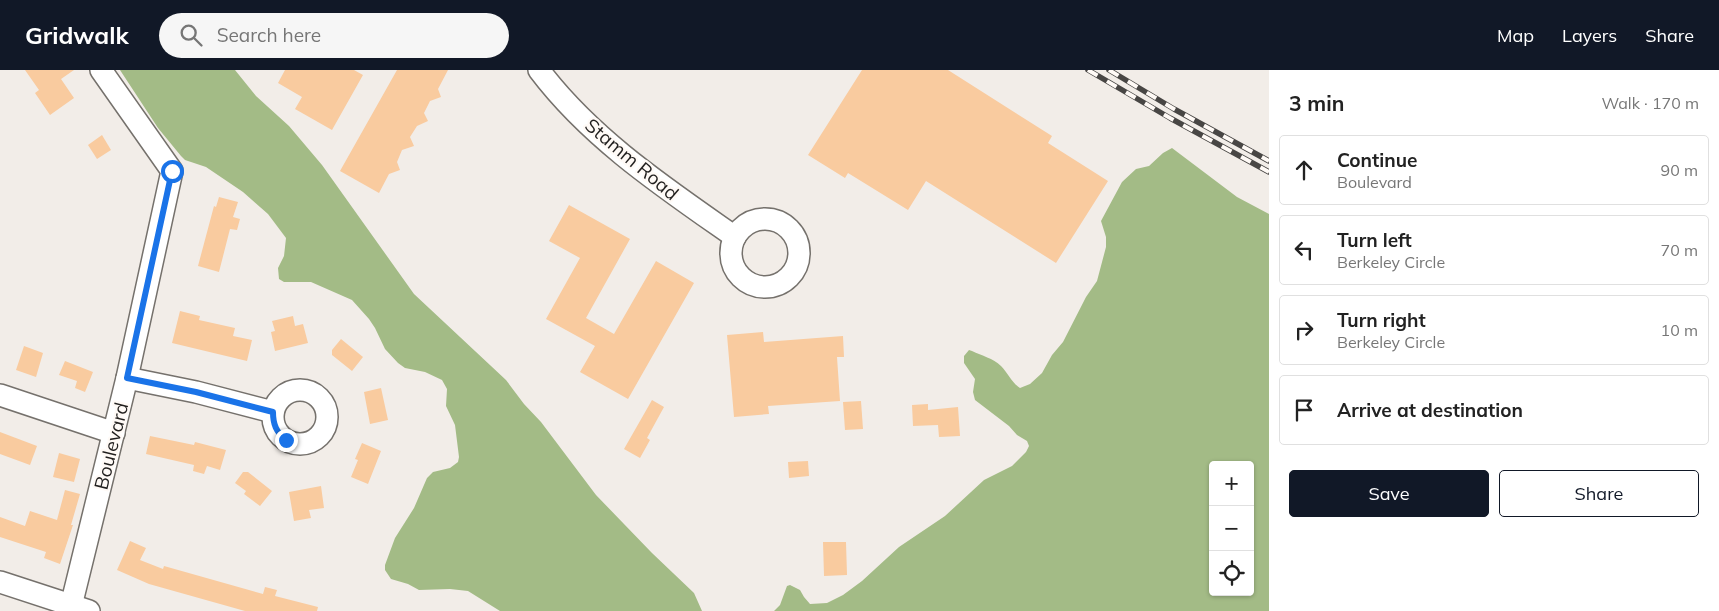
<!DOCTYPE html>
<meta charset="utf-8">
<style>
:root{--surface:#fff;--page:#f6f6f6;--text:#222;--muted:#767676;--line:#e0e0e0;--accent:#111827}
body{margin:0;font-family:Mulish,sans-serif;background:var(--page);color:var(--text)}
.controls{position:absolute;right:15px;bottom:15px;display:grid;overflow:hidden;border-radius:5px;box-shadow:0 1px 4px #0004}
.controls button{width:45px;height:45px;display:grid;place-items:center;padding:0;border:0;border-bottom:1px solid var(--line);background:var(--surface);color:var(--text);font:25px sans-serif}
.stop{position:absolute;width:15px;height:15px;margin:-11px;border:4px solid #1a73e8;border-radius:50%;background:#fff}
.stop.end{background:#1a73e8;border-color:#fff;box-shadow:0 1px 5px #0008}
.list{margin:0;padding:0;list-style:none}
h2{display:flex;justify-content:space-between;align-items:center;height:65px;margin:0;padding:0 20px;font-size:21px}
h2 small{font-size:16px;font-weight:400;color:var(--muted)}
.list li{display:grid;grid-template-columns:32px 1fr auto;gap:15px;align-items:center;box-sizing:border-box;height:70px;margin:0 10px 10px;padding:0 10px;border:1px solid var(--line);border-radius:5px}
.list b{display:block;font-size:19px;white-space:nowrap}
.list p{margin:0;font-size:16px;white-space:nowrap;color:var(--muted)}
.list em{font-size:16px;font-style:normal;color:var(--muted)}
.actions{display:flex;gap:10px;padding:15px 20px}
.actions a{flex:1;padding:11px 0;border:1px solid var(--accent);border-radius:5px;text-align:center;font-size:18px;color:var(--accent)}
.actions .main{background:var(--accent);color:#fff}
.icon{flex:none;width:28px;height:28px;fill:none;stroke:currentColor;stroke-width:2;stroke-linecap:round;stroke-linejoin:round}
.map{position:relative;flex:none;width:1269px;height:541px;overflow:hidden}
header{display:flex;align-items:center;gap:30px;box-sizing:border-box;height:70px;padding:0 25px;background:var(--accent);color:#fff}
header strong{font-size:24px}
nav{display:flex;gap:28px;margin-inline-start:auto;font-size:18px}
.search{width:350px;height:45px;background:var(--page);display:flex;align-items:center;gap:12px;box-sizing:border-box;padding:0 18px;border-radius:28px;color:var(--muted);font-size:19px}
main{display:flex}
aside{flex:1;background:var(--surface)}
.map>svg:first-child{display:block}
.forest{fill:#a3bb86;fill-rule:evenodd}
.building{fill:#f9cb9f}
.lines{fill:none;stroke-linecap:round;stroke-linejoin:round}
.minor-casing{stroke:#75716c;stroke-width:24}
.minor{stroke:#fff;stroke-width:21}
.rail-casing{stroke:#484644;stroke-width:5.5}
.rail{stroke:#fffaf6;stroke-width:4;stroke-dasharray:11;stroke-linecap:butt}
.route{stroke:#1a73e8;stroke-width:6}
.labels{text-anchor:middle;dominant-baseline:central;stroke-width:4.5;stroke-linejoin:round;paint-order:stroke}
.street-label{font-size:19px;fill:#211f1e;stroke:#fffaf6}
</style>
<header>
<strong>Gridwalk</strong>
<div class="search"><svg class="icon" aria-label="search" viewBox="0 0 24 24"><circle cx="10" cy="10" r="6"/><path d="M15 15l6 6"/></svg>Search here</div>
<nav><a>Map</a><a>Layers</a><a>Share</a></nav>
</header>
<main>
<div class="map">
<svg width="1269" height="541" viewBox="0 0 1269 541">
<rect width="100%" height="100%" fill="#f2ede8"/>
<g class="forest">
<polygon points="120,0 235,0 256,26 289,56 322,95 414,224 506,310 524,334 541,352 596,425 652,483 694,523 702,541 500,541 468,521 450,519 419,520 408,514 391,509 385,500 385,495 395,468 414,438 427,408 433,402 450,398 458,392 459,387 455,355 446,336 447,319 442,310 425,302 405,298 398,293 385,279 375,258 369,249 352,230 311,212 284,212 279,209 278,198 284,186 286,168 268,144 243,122 206,97 185,90 181,86 158,58"/>
<path d="M 1172,78 L 1237,127 L 1269,144 L 1269,541 L 774,541 L 780,535 L 787,516 L 790,515 L 800,520 L 804,527 L 810,534 L 827,533 L 843,525 L 862,511 L 899,477 L 945,446 L 984,410 L 1012,396 L 1026,382 L 1029,376 L 1027,371 L 1017,365 L 1009,356 L 975,330 L 973,322 L 975,309 L 964,293 L 964,286 L 969,280 L 972,281 C 982,286 993,288 1001,296 C 1008,303 1012,313 1020,318 L 1030,314 L 1042,303 L 1052,285 L 1063,272 L 1086,227 L 1097,211 L 1106,177 L 1106,167 L 1101,151 L 1122,112 L 1136,99 L 1149,96 L 1163,83 ZM 1213,395 L 1250,395 L 1250,522 L 1213,522 Z"/>
</g>
<g class="building">
<polygon points="25,0 74,0 61,9 74,28 50,45 35,23 39,20"/>
<polygon points="285,0 354,0 363,5 332,60 295,39 302,27 278,13"/>
<polygon points="397,0 448,0 438,19 441,27 430,31 424,43 428,51 417,56 410,67 414,76 402,80 397,92 400,100 389,104 379,123 340,101"/>
<polygon points="862,0 948,0 1052,66 1048,73 1108,111 1056,193 926,111 908,140 848,103 845,108 808,85"/>
<polygon points="102,65 111,80 97,89 88,75"/>
<polygon points="219,127 238,132 233,147 240,149 237,160 230,159 219,202 198,196 214,136 216,137"/>
<polygon points="569,135 630,169 586,248 614,264 656,191 694,213 628,329 580,302 595,276 546,249 580,188 549,171"/>
<polygon points="180,241 200,246 199,250 235,258 233,266 252,270 247,291 172,273"/>
<polygon points="293,246 295,256 303,254 308,273 275,281 271,262 275,261 272,251"/>
<polygon points="763,262 764,272 843,266 844,287 837,287 840,331 768,336 769,344 734,347 727,265"/>
<polygon points="341,269 363,287 352,301 332,285 332,280"/>
<polygon points="24,276 43,283 36,307 16,300"/>
<polygon points="65,291 93,302 85,322 75,318 77,311 59,305"/>
<polygon points="381,318 388,350 370,354 364,322"/>
<polygon points="652,330 664,337 647,368 650,370 640,388 624,379"/>
<polygon points="861,331 863,359 845,360 843,332"/>
<polygon points="928,334 928,340 958,337 960,366 939,367 938,355 913,356 912,335"/>
<polygon points="0,362 37,376 30,395 0,384"/>
<polygon points="150,366 194,375 195,372 226,380 220,400 207,396 204,404 193,401 194,395 146,384"/>
<polygon points="362,373 381,381 368,414 351,407 358,390 355,389"/>
<polygon points="59,383 80,389 74,412 53,407"/>
<polygon points="808,391 809,406 789,408 788,392"/>
<polygon points="243,402 248,402 272,421 260,436 244,424 246,421 235,413"/>
<polygon points="321,416 324,438 309,440 311,448 294,451 289,422"/>
<polygon points="65,420 80,424 71,455 73,455 60,494 44,488 46,482 0,467 0,447 25,456 30,441 57,450"/>
<polygon points="130,471 146,478 140,490 163,499 164,496 263,524 265,517 277,520 275,526 318,537 317,541 245,541 149,514 117,500"/>
<polygon points="823,472 846,472 847,505 824,506"/>
</g>
<g class="lines">
<g class="minor-casing">
<g id="minor">
<path d="M 539,0 C 591,69 665,118 735,167"/>
<circle cx="765" cy="183" r="34"/>
<polyline points="127,308 196,322 273,342"/>
<circle cx="300" cy="347" r="27"/>
<polyline points="0,325 114,363"/>
<polyline points="0,512 89,541"/>
<polyline points="71,536 127,308 172,101 101,0"/>
</g>
</g>
<use href="#minor" class="minor"/>
<g class="rail-casing">
<g id="rail">
<polyline points="1088,0 1170,48 1269,102"/>
<polyline points="1109,0 1174,39 1269,91"/>
</g>
</g>
<use href="#rail" class="rail"/>
</g>
<g class="lines">
<path class="route" d="M 172,101 L 127,308 L 196,322 L 273,342 C 273,354 276,362 286,370"/>
</g>
<g class="labels">
<g class="street-label">
<text transform="translate(632 89) rotate(40)">Stamm Road</text>
<text transform="translate(111 376) rotate(-76)">Boulevard</text>
</g>
</g>
</svg>
<div class="controls">
<button>+</button>
<button>−</button>
<button><svg class="icon" aria-label="locate" viewBox="0 0 24 24"><circle cx="12" cy="12" r="6"/><path d="M12 2v4M12 18v4M2 12h4M18 12h4"/></svg></button>
</div>
<div class="stop" style="left:172px;top:101px"></div>
<div class="stop end" style="left:286px;top:370px"></div>
</div>
<aside>
<h2>3 min<small>Walk · 170 m</small></h2>
<ul class="list">
<li><svg class="icon" aria-label="ahead" viewBox="0 0 24 24"><path d="M12 20V5M6 11l6-6 6 6"/></svg><div><b>Continue</b><p>Boulevard</p></div><em>90 m</em></li>
<li><svg class="icon" aria-label="left" viewBox="0 0 24 24"><path d="M17 20v-9H6M10 6l-5 5 5 5"/></svg><div><b>Turn left</b><p>Berkeley Circle</p></div><em>70 m</em></li>
<li><svg class="icon" aria-label="right" viewBox="0 0 24 24"><path d="M7 20v-9h11M14 6l5 5-5 5"/></svg><div><b>Turn right</b><p>Berkeley Circle</p></div><em>10 m</em></li>
<li><svg class="icon" aria-label="arrive" viewBox="0 0 24 24"><path d="M6 21V4h12l-3 4 3 4H6"/></svg><div><b>Arrive at destination</b></div></li>
</ul>
<div class="actions"><a class="main">Save</a><a>Share</a></div>
</aside>
</main>
